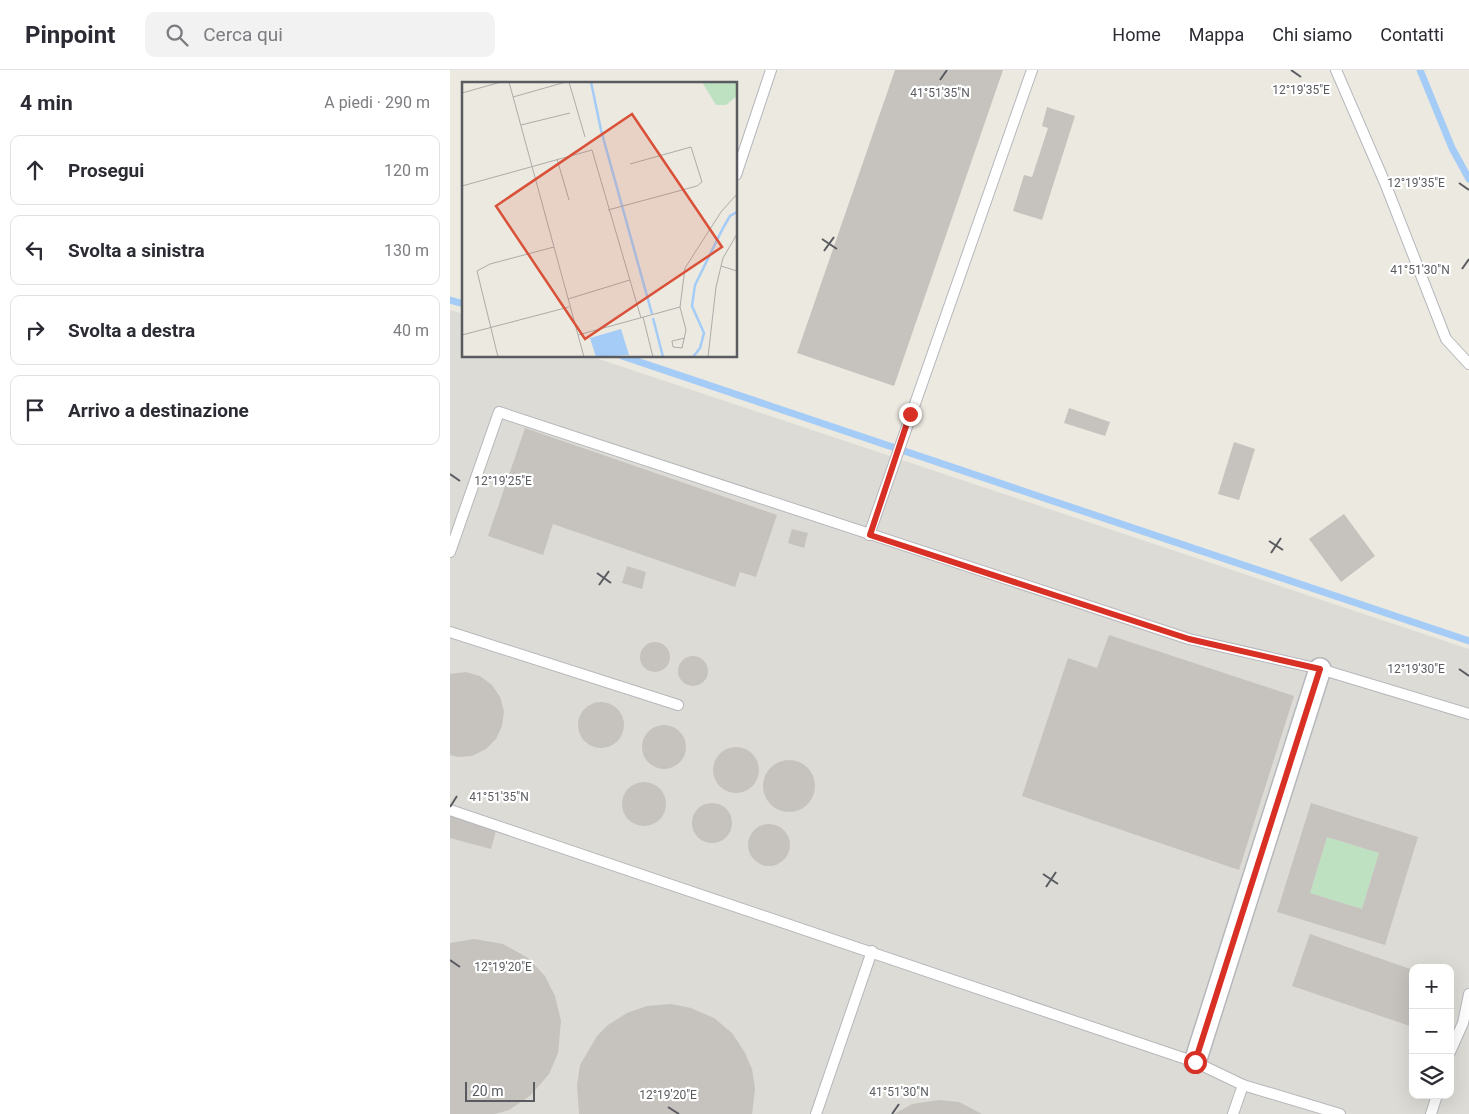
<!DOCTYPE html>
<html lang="it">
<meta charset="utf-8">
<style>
:root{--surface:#fff;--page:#f2f2f3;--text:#2b2b33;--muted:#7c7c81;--line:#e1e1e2}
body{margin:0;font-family:Roboto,sans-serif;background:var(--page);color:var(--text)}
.controls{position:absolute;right:15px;bottom:15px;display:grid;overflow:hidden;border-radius:10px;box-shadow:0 5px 20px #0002}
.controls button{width:45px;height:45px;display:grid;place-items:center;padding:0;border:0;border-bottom:1px solid var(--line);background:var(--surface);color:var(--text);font:25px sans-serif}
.scale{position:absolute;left:15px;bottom:12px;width:70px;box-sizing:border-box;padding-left:5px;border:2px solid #595b60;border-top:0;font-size:14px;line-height:18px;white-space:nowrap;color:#595b60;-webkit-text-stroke:4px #fff;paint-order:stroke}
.stop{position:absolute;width:15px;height:15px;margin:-11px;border:4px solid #d93025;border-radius:50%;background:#fff}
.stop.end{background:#d93025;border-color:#fff;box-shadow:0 1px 5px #0008}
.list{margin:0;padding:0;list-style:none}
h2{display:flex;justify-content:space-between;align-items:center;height:65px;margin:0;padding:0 20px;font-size:21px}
h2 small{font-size:16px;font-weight:400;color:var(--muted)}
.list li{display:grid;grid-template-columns:32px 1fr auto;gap:15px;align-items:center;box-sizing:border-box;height:70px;margin:0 10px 10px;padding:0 10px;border:1px solid var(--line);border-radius:10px}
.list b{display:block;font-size:19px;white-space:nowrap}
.list em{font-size:16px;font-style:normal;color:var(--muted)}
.icon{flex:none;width:28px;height:28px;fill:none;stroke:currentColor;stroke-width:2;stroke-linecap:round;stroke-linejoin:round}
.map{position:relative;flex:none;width:1019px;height:1044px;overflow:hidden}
header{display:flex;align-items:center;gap:30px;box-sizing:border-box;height:70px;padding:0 25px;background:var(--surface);border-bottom:1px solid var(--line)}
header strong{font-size:24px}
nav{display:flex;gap:28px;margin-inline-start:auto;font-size:18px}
.search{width:350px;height:45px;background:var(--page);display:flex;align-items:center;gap:12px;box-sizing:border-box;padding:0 18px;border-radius:10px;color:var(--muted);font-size:19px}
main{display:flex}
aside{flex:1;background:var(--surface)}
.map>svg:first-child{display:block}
.industrial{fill:#dcdbd5;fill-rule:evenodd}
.green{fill:#bee1c1}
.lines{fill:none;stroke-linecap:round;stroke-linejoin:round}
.stream{stroke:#a4ccf7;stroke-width:7}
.building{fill:#c6c3be;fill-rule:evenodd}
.lane-casing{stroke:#b6b7bc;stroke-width:12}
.street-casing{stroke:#b6b7bc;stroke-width:24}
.lane{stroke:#fff;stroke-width:10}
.street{stroke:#fff;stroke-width:21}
.route{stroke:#d93025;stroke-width:6}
.ticks{fill:none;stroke:#595b60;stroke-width:2}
.inset-river{fill:none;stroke:#a4ccf7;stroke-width:2.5}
.inset-road{fill:none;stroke:#adaca9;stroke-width:1}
.view{fill:#d95138;fill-opacity:0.15;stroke:#d95138;stroke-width:2.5}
.inset-edge{fill:none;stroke:#595b60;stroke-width:2.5}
.ticks-label{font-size:12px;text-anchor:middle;fill:#595b60;stroke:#fff;stroke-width:4.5;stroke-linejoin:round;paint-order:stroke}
</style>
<header>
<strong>Pinpoint</strong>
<div class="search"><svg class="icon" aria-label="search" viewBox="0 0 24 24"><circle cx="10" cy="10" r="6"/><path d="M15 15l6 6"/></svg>Cerca qui</div>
<nav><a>Home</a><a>Mappa</a><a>Chi siamo</a><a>Contatti</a></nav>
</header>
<main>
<aside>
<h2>4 min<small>A piedi · 290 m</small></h2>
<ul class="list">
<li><svg class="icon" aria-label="ahead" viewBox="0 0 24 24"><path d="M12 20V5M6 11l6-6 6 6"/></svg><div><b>Prosegui</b></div><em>120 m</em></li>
<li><svg class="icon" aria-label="left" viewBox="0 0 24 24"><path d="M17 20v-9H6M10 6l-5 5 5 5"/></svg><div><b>Svolta a sinistra</b></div><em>130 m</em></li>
<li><svg class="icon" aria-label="right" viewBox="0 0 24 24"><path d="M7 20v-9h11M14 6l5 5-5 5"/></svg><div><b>Svolta a destra</b></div><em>40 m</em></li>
<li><svg class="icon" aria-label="arrive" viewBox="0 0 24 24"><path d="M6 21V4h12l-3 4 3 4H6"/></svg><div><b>Arrivo a destinazione</b></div></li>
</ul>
</aside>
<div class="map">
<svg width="1019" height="1044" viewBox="0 0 1019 1044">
<rect width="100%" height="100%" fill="#ebe9e0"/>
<path class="industrial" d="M 0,240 L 14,244 L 14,286 L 140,286 L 1019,579 L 1019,1044 L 0,1044 ZM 963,898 L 1000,898 L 1000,1025 L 963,1025 Z"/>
<polygon class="green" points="877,767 929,783 912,839 860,823"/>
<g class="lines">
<g class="stream">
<polyline points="970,0 1002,78 1019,109"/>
<polyline points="0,230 14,234"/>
<polyline points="172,286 1019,571"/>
</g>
</g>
<g class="building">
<polygon points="445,0 553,0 444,316 347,283"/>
<polygon points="597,37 625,46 592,150 563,141 574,105 582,107 598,58 592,56"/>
<polygon points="619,338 660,352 655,366 614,353"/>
<polygon points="75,358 327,445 306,507 290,502 285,517 103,454 93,485 38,466"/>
<polygon points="784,372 805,379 789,430 768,424"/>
<polygon points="894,444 925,486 891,512 859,469"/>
<polygon points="342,459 358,463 354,478 338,473"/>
<polygon points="177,496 196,502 192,519 172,513"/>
<polygon points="659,565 844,626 789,800 572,726 618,588 647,598"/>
<circle cx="205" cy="587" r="15"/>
<circle cx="243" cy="601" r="15"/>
<polygon points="16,602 30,606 42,615 50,627 54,641 52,656 46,669 36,679 22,686 8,687 0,685 0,604"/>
<circle cx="151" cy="655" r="23"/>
<circle cx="214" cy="677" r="22"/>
<circle cx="286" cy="700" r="23"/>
<circle cx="339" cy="716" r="26"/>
<circle cx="194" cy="734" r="22"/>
<circle cx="262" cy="753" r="20"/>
<path d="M 861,733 L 968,767 L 935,875 L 827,842 ZM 877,767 L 929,783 L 912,839 L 860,823 Z"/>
<polygon points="0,744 47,757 41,779 0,768"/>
<circle cx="319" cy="775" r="21"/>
<polygon points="860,864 963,900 963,957 842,916"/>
<polygon points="24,869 53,874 78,888 95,906 105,926 111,951 108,983 99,1004 81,1025 59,1040 45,1044 0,1044 0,873"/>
<polygon points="221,934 241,938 264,948 282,963 295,983 302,999 305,1019 302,1044 129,1044 127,1015 130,995 147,966 158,955 177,943 197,936"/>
<polygon points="489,1030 509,1032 532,1044 444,1044 462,1034"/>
</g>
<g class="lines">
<g class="lane-casing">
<g id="lane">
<polyline points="886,0 935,113 996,269 1019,294"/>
<polyline points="286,105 321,0"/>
<polyline points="419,465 582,0"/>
<polyline points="0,482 49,342 739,569 870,599 1019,644"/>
<polyline points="0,562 228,635"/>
<polyline points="0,740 745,992 793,1015 890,1044"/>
<polyline points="1000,982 1013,953 1019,924"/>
<polyline points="366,1044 422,881"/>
<polyline points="783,1044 793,1015"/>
<polyline points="981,1044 987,1025"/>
</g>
</g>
<g class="street-casing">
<polyline id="street" points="745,992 870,599"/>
</g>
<use href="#lane" class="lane"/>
<use href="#street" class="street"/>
</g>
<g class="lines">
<polyline class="route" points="460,344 420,465 739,569 870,599 745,992"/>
</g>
<path class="ticks" d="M 841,0 L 851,7M 490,10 L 497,0M 1009,113 L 1019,120M 372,169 L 387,179M 374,181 L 384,167M 1012,199 L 1019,189M 0,404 L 10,411M 819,471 L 833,480M 821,483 L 831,468M 147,503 L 161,513M 149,515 L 159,501M 1009,599 L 1019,606M 0,737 L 7,726M 593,804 L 608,814M 596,817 L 606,802M 0,890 L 10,897M 218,1037 L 229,1044M 442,1044 L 449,1034"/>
<g transform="translate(12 12)">
<rect width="275" height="275" fill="#ebe9e0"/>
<path d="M 240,0 L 275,1 L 275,14 L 264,23 L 254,23 Z" fill="#bee1c1"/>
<path d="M 159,247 L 167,273 L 134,275 L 128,256 Z" fill="#a4ccf7"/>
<path class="inset-river" d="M 129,0 L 139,48 L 190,232M 191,236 L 201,275M 231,275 L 238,266 L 242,251 L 230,224 L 233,203 L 261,146 L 268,134 L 275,130"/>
<path class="inset-road" d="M 47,0 L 122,275M 107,0 L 123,55M 0,11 L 39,0M 51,15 L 104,0M 59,43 L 108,31M 95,77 L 107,118M 0,104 L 130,68 L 179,236M 146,128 L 235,104 L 240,100 L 229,65 L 168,82M 259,184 L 275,189M 106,217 L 168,198M 218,225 L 224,248 L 220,266 L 211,265 L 210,259 L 223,256M 181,235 L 191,275M 0,253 L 107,225M 116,253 L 218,225 L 223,186 L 259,130 L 275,112M 36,275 L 15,189 L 28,182 L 92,165M 246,275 L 254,205 L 261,176 L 275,152"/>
<path class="view" d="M 170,32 L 260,165 L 123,257 L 34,124 Z"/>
<rect width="275" height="275" class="inset-edge"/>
</g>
<g class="ticks-label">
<text x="851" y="24">12°19'35"E</text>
<text x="490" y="27">41°51'35"N</text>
<text x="966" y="117">12°19'35"E</text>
<text x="970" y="204">41°51'30"N</text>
<text x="53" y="415">12°19'25"E</text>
<text x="966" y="603">12°19'30"E</text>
<text x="49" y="731">41°51'35"N</text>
<text x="53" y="901">12°19'20"E</text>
<text x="449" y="1026">41°51'30"N</text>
<text x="218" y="1029">12°19'20"E</text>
</g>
</svg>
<div class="controls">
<button>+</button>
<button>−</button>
<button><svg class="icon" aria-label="layers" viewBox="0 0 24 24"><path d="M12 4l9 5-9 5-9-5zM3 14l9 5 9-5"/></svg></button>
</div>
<div class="scale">20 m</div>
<div class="stop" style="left:745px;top:992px"></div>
<div class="stop end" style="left:460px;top:344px"></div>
</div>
</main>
